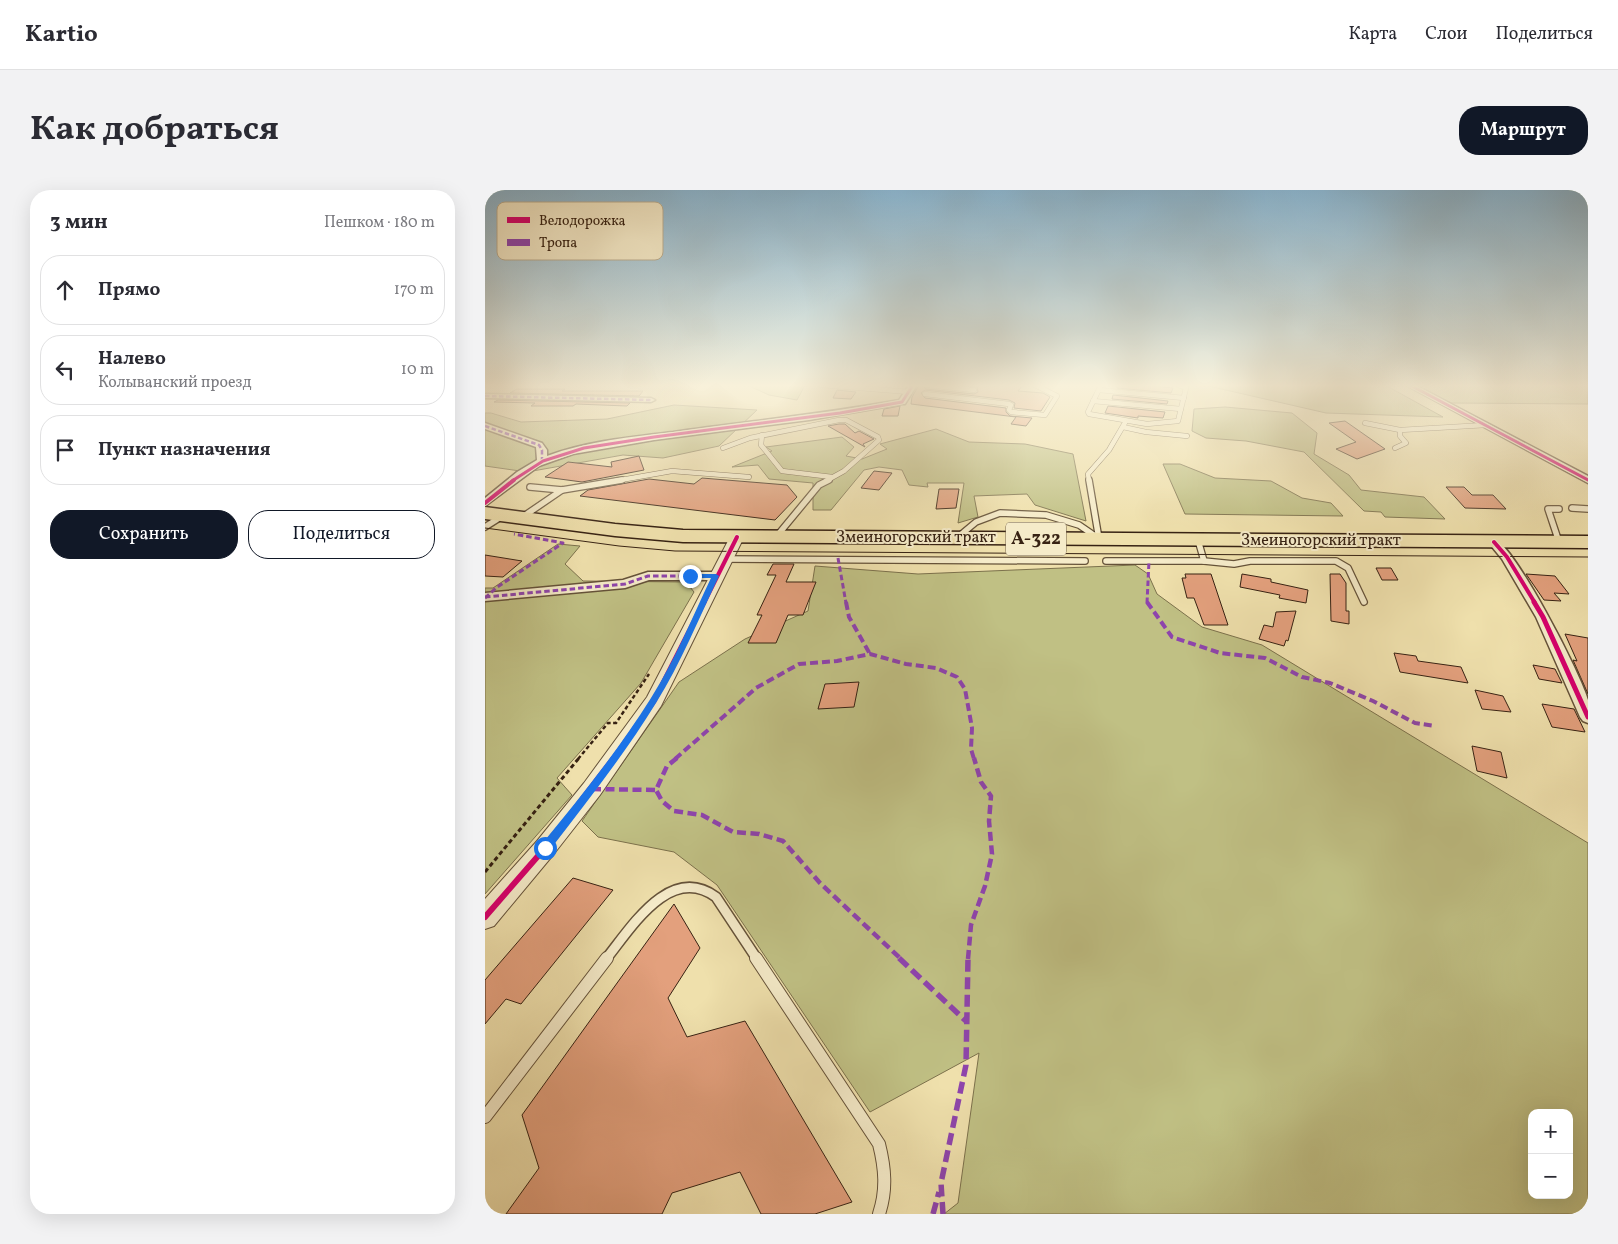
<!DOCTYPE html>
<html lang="ru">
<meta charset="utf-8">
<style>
:root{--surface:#fff;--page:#f2f2f3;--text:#2b2b33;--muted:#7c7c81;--line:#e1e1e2;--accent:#111827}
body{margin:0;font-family:Vollkorn,serif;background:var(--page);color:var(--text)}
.controls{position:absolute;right:15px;bottom:15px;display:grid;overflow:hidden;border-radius:10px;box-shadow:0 5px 20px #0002}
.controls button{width:45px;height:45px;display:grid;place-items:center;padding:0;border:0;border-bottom:1px solid var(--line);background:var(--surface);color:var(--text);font:25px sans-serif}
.stop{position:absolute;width:15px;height:15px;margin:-11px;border:4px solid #1a73e8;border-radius:50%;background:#fff}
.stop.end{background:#1a73e8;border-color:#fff;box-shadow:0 1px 5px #0008}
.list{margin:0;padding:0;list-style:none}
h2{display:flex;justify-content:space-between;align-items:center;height:65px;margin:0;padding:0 20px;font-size:21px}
h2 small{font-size:16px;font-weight:400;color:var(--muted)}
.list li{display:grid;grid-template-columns:32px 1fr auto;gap:15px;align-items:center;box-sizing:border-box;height:70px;margin:0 10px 10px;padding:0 10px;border:1px solid var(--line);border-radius:20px}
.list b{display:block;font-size:19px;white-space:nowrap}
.list p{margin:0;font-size:16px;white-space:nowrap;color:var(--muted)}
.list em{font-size:16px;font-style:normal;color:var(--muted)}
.actions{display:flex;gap:10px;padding:15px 20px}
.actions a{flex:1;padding:11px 0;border:1px solid var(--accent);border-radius:20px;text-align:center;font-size:18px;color:var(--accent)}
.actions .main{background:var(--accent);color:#fff}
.icon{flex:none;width:28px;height:28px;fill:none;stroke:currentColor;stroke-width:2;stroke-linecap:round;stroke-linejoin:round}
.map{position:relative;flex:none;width:1103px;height:1024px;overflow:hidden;border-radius:20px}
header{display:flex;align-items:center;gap:30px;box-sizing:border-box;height:70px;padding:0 25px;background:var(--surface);border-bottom:1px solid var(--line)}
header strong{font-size:24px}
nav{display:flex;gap:28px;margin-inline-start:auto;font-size:18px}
.intro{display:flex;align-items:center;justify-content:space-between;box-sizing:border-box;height:120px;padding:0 30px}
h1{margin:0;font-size:35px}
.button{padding:12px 22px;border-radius:20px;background:var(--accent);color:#fff;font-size:18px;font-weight:700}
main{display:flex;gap:30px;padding:0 30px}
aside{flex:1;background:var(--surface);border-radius:20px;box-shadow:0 5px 20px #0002}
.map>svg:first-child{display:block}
.green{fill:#c0c084;stroke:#7c714c;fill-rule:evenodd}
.building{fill:#e3a07d;stroke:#372213}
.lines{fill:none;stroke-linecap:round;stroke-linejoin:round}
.service-far3-casing{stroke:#655239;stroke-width:5.5}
.service-far2-casing{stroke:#655239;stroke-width:8}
.service-far1-casing{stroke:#655239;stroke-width:12}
.service-casing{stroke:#655239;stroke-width:14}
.minor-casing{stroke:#655239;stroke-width:3}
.tertiary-casing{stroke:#655239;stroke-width:2}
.trunk-casing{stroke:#372213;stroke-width:3}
.path-far1{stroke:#372213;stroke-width:2.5;stroke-dasharray:4 2.5;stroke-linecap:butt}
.path{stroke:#372213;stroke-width:3;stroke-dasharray:4.5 3;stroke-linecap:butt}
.service-far3{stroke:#f5ebc9;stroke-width:4.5}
.service-far2{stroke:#f5ebc9;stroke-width:5.5}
.service-far1{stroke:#f5ebc9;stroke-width:9}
.service{stroke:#f5ebc9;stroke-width:12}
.minor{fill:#f5ebc9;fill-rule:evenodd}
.tertiary{fill:#f5ebc9;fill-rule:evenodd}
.trunk{fill:#efe0ac;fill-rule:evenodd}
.tram{stroke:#372213;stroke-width:1}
.quiet-far4{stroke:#8e44ad;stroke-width:2.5;stroke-dasharray:4.5 2.5;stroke-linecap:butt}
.quiet-far3{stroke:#8e44ad;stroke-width:3;stroke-dasharray:5.5 3;stroke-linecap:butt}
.quiet-far2{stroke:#8e44ad;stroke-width:4;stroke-dasharray:8 4;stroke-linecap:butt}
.quiet-far1{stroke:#8e44ad;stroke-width:4.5;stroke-dasharray:9 4.5;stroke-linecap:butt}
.quiet{stroke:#8e44ad;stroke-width:5.5;stroke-dasharray:12 5.5;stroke-linecap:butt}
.cycleway-far3-casing{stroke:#f5ebc9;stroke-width:5}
.cycleway-far2-casing{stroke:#f5ebc9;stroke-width:6}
.cycleway-far1-casing{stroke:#f5ebc9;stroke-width:8}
.cycleway-casing{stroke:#f5ebc9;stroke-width:9}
.cycleway-far3{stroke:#d6006c;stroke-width:3}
.cycleway-far2{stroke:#d6006c;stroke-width:4}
.cycleway-far1{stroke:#d6006c;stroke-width:5}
.cycleway{stroke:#d6006c;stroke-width:6}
.route{fill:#1a73e8}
.labels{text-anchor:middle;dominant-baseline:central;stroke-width:4;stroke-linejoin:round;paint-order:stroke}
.far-street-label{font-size:16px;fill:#372213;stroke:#f5ebc9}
.shield{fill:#f5ebc9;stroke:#705e4a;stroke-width:1}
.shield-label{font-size:19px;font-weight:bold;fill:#372213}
.key{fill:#f5ebc9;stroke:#bcaf92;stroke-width:1}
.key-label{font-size:14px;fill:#372213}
</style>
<header>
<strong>Kartio</strong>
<nav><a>Карта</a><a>Слои</a><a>Поделиться</a></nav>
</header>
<div class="intro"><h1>Как добраться</h1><a class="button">Маршрут</a></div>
<main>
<aside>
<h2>3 мин<small>Пешком · 180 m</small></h2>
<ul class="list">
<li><svg class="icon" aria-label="ahead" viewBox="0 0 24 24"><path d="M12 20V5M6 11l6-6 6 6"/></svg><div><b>Прямо</b></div><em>170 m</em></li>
<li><svg class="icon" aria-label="left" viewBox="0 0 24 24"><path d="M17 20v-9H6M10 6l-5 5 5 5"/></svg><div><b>Налево</b><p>Колыванский проезд</p></div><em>10 m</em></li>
<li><svg class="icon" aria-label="arrive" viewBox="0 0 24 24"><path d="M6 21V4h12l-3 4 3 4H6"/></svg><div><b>Пункт назначения</b></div></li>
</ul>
<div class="actions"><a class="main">Сохранить</a><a>Поделиться</a></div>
</aside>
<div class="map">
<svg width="1103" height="1024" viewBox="0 0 1103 1024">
<rect width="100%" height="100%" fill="#efe0ac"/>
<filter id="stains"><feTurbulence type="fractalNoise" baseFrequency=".004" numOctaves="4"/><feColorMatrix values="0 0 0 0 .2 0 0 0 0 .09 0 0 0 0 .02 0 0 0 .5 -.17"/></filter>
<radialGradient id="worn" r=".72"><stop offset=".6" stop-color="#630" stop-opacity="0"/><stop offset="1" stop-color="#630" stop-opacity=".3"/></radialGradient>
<g class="green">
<polygon points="262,195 320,195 312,210 284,205"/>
<polygon points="719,195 900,195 958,227 841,223"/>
<polygon points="932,195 1103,195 1103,214 966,213"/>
<polygon points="189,215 272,220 234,256 178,268 138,265 42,282 0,276 0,223 6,223 36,232 122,229"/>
<polygon points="740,217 807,223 832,243 829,264 864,285 876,300 939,307 960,329 900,327 896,322 879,321 819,262 761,251 721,248 707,241 709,219"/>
<polygon points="451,239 484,252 540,254 588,264 601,331 550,315 542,304 489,306 493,327 473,333 479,293 442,293 443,297 424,295 417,280 394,277 379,280 346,320 328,320 328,293 284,289 273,275 247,277 287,261 281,257 357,247 369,257 361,266 377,269 402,259 395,254"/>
<polygon points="678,274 695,274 730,288 786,291 817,308 846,313 858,326 700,324"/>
<polygon points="73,354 95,356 80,374 98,391 201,392 209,402 156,493 72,588 87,605 0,704 0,398 8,398"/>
<path d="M 650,375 L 663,384 L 672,404 L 717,437 L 777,455 L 1103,653 L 1103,1024 L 459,1024 L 473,1013 L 494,863 L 385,922 L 232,695 L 189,662 L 113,647 L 97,631 L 194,492 L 260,449 L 323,421 L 330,376 L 433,384 ZM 1047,923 L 1084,923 L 1084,1005 L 1047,1005 Z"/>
</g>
<g class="building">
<polygon points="434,195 437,195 441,199 489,204 493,202 492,197 476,195 538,195 533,201 558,203 565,207 556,221 529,218 530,213 524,210 440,200 436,203 440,208 521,218 521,222 525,226 547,228 541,236 526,234 531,227 426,214 427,207"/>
<polygon points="633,195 659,195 688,198 686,203 632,198"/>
<polygon points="32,199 80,199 77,201 158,201 154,206 25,203"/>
<polygon points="352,200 371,202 366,209 348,208"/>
<polygon points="628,205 683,211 682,214 627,209"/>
<polygon points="13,210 145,213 142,216 91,214 88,216 46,216 50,213 9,212"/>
<polygon points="415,216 413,226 397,226 399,219"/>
<polygon points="623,216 680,222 678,228 653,226 653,228 620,223"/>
<polygon points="860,231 900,259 872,269 851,259 871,252 844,233"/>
<polygon points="354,234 360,234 370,243 374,241 389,249 378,254 380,257 343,236"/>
<polygon points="154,266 159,280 97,292 60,287 83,272 127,277 126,272"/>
<polygon points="389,281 407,283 394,300 376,298"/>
<polygon points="217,288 302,295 312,307 290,330 95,306 103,300 164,289 209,294"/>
<polygon points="961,297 979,297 987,305 1008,305 1021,319 980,318"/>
<polygon points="454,299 474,299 471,318 451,319"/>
<polygon points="0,365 37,371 18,387 0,386"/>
<polygon points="288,374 309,374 301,392 331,392 318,425 303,425 291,453 263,453 277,425 272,425 291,385 282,385"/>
<polygon points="891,378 906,378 913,390 897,390"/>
<polygon points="700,384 726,384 743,435 719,435 709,408 702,408 697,388 701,388"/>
<polygon points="757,384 786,389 786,392 823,400 821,413 794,408 795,405 755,397"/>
<polygon points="845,384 855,384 861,393 861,421 864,421 864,434 846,431"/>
<polygon points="1041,384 1070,386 1084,404 1069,403 1076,411 1059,410"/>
<polygon points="811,421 803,451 801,450 799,456 774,449 779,435 788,437 791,422"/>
<polygon points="1080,444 1103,448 1103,504 1088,470 1092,471"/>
<polygon points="909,463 931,466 933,471 976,477 983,493 915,482"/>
<polygon points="1048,475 1070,479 1077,493 1054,489"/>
<polygon points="374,492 369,517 333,519 340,494"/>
<polygon points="990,500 1018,506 1026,522 997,519"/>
<polygon points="1057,514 1089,519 1100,542 1067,537"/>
<polygon points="987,556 1016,562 1022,588 992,581"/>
<polygon points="88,688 128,700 36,814 21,809 0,834 0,790"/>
<polygon points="189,714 215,758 183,808 202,847 260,831 367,1012 330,1024 276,1024 255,982 187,1003 177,1024 21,1024 54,978 37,925"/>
</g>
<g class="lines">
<g class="service-far3-casing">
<g id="service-far3">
<polyline points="336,195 425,202"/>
<polyline points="441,195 489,200"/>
<polyline points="616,195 603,222 604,224 662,234 693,231 701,198 693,195"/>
<polyline points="614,200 699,208"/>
<polyline points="440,204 524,214 526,215 524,220 526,222 560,225 572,206 550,195"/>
<polyline points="608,211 696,219"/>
<polyline points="880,233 915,240 1001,235"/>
<polyline points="638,237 661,242 702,246"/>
<polyline points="277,245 276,255 297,281 347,287"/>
<polyline points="238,258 265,248 354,230 361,230 393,247 394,250 359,281 341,291"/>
<polyline points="910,258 921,253 915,246 915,240"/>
<polyline points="130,291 187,281 264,287"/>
<polyline points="604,291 603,284 624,260 641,231"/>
</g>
</g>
<g class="service-far2-casing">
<g id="service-far2">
<polyline points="604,290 614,349"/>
<polyline points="45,297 77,300 137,290"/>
<polyline points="1087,318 1103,319"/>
<polyline points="1074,319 1063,319 1074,352"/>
<polyline points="36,328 77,300"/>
<polyline points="0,337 19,325"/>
<polyline points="291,347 334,295 344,290"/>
<polyline points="473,347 491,332 515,323 561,325 594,335 613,348"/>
<polyline points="713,350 719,371"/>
<polyline points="240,369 600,371"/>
<polyline points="621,371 719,371 749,374 765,371 851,371 863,378 879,412"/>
</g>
</g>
<g class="service-far1-casing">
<path id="service-far1" d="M 121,769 C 146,738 185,673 231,707 L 272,769"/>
</g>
<g class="service-casing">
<g id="service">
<path d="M 271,768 L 394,954 C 400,978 402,1000 394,1024"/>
<polyline points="0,927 122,768"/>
</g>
</g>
<g class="minor-casing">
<g id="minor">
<path d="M 424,195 L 432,195 L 420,214 L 417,214 L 324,230 L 169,250 L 88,264 L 54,276 L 0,316 L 0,308 L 32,282 L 52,270 L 51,257 L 0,239 L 0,233 L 57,253 L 62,260 L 62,266 C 102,251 146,247 188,242 C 264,231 339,224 414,210 Z"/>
<polygon points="921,195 930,195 1103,286 1103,293"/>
<polygon points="0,204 166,208 170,210 166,212 0,208"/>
<path d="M 1009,349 C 1028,353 1097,486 1103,510 C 1103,517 1103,526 1103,533 L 1098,531 L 1095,527 L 1051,427 L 1017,369 L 1003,352 Z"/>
<polygon points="163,382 231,382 237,386 231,390 164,390 140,398 0,411 0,403 138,390"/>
</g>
</g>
<g class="tertiary-casing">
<polygon id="tertiary" points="252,343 259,347 176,516 115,605 68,665 9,736 0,739 0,709 52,651 99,593 162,507 245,347"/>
</g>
<g class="trunk-casing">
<polygon id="trunk" points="0,317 130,334 198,340 1103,346 1103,358 198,352 130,346 0,329"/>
</g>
<polyline class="path-far1" points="93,569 123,533 131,533 164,484"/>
<polyline class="path" points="0,682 94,568"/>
<use href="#service-far3" class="service-far3"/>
<use href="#service-far2" class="service-far2"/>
<use href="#service-far1" class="service-far1"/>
<use href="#service" class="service"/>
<use href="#minor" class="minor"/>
<use href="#tertiary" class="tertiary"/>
<use href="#trunk" class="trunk"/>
<polyline class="tram" points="0,338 134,356 190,361 1103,367"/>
<g class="quiet-far4">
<polyline points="0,206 166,210"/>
<polyline points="0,236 54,255 57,260 57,271"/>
</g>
<g class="quiet-far3">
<polyline points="353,368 361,413"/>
<polyline points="0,407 140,394 163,386 231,386"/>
<polyline points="0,408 11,398 78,353 29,344"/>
<polyline points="662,413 664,371"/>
</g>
<g class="quiet-far2">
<polyline points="361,412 364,427 385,464"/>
<polyline points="662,412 687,447 735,463 780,468 817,487 845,493 888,511 930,533 950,536"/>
<polyline points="190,569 271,498 314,474 352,471 385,464 421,474 451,478 472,487 480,499 487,538 486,559 489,569"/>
</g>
<g class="quiet-far1">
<polyline points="192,568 182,576 171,600 177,611 189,621 217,625 248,642 274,644 298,651 335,693 416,769"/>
<polyline points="107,599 171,600"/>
<polyline points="483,769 486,735 500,696 507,664 504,631 506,606 496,592 489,568"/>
</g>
<g class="quiet">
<polyline points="414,768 481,831"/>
<polyline points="448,1024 454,1002"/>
<polyline points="458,1024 456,993 481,875 483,768"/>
</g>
<g class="cycleway-far3-casing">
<g id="cycleway-far3">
<polyline points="925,195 1103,290"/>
<polyline points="27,291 58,271 99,258 169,247 355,223 417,212 428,195"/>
</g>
</g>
<g class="cycleway-far2-casing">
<g id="cycleway-far2">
<polyline points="0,313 29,290"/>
<polyline points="1009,352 1022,367 1050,413"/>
<polyline points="219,413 252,347"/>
</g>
</g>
<g class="cycleway-far1-casing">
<g id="cycleway-far1">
<polyline points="1049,412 1058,427 1103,527"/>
<polyline points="128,569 169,511 219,412"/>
</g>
</g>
<g class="cycleway-casing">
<polyline id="cycleway" points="0,727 60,658 129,568"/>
</g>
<use href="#cycleway-far3" class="cycleway-far3"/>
<use href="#cycleway-far2" class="cycleway-far2"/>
<use href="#cycleway-far1" class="cycleway-far1"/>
<use href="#cycleway" class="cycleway"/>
</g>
<linearGradient id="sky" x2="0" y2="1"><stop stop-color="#8ab7d3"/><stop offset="0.58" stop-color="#f8f1da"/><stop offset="1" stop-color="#f8f1da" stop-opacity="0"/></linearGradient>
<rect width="1103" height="338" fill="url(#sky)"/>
<path class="route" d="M 231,384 L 234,386 C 214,428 196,473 171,513 C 139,565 101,613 64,661 L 56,661 L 56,655 C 95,608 134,559 166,508 C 190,470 207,428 226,388 L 205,388 L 202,386 L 205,384 Z"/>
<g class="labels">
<g class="far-street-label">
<text x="431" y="348">Змеиногорский тракт</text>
<text x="836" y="351">Змеиногорский тракт</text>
</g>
<rect class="shield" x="521" y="332.5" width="60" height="33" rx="4"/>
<g class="shield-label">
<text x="551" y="349">А-322</text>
</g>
</g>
<rect x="12" y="12" width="166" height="58" rx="8" class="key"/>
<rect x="22" y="27" width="23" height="6" fill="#d6006c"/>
<rect x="22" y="49" width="23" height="7" fill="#8e44ad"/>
<g class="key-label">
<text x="54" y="35">Велодорожка</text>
<text x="54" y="57">Тропа</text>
</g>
<rect width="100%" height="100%" filter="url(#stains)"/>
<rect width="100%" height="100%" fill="url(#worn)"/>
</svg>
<div class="controls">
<button>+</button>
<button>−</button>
</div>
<div class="stop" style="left:60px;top:658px"></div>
<div class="stop end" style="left:205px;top:386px"></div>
</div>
</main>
